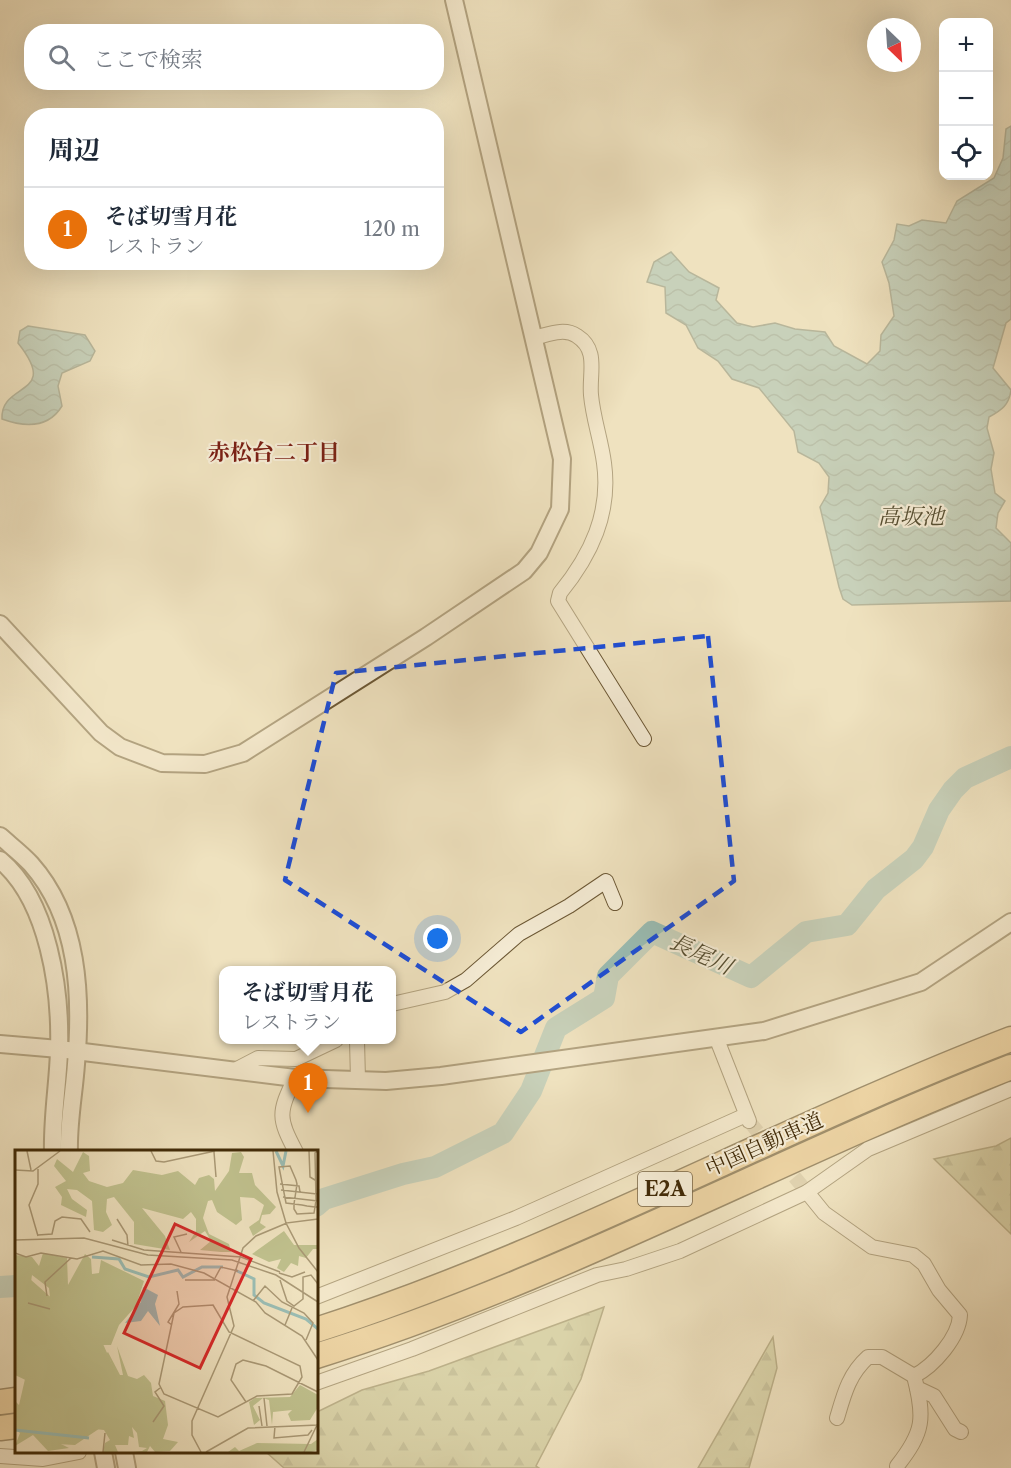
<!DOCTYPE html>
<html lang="ja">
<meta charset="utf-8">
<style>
:root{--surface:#fff;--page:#f2f2f3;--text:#1f2937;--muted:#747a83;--line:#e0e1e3;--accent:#8f2418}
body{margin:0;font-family:"Libre Caslon Text","Noto Serif JP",serif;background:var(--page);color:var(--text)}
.controls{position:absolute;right:18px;top:18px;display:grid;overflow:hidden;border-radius:12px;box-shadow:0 6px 24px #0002}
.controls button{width:54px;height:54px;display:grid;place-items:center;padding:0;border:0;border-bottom:2px solid var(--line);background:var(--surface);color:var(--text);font:30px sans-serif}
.compass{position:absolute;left:867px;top:18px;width:54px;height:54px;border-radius:50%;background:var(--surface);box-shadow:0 6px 24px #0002;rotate:155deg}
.you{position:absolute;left:438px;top:939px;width:21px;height:21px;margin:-15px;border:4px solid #fff;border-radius:50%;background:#1a73e8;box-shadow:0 0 0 9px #1a73e833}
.badge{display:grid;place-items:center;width:39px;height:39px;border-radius:50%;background:var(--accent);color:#fff;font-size:20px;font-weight:700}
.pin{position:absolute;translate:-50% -50px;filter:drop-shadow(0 2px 3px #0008)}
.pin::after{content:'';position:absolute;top:32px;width:21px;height:18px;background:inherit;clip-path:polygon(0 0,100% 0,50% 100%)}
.popup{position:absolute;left:219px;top:966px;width:177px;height:78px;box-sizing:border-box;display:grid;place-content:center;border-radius:12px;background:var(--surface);filter:drop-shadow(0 2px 4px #0005);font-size:20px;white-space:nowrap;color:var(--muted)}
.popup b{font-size:22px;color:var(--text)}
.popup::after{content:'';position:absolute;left:50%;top:100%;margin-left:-12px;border:12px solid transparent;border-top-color:var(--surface)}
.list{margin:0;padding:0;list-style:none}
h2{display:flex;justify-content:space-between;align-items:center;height:78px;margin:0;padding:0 24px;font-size:26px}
h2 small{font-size:20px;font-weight:400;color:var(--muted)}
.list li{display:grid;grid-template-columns:39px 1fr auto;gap:18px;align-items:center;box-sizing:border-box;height:84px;padding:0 24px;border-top:2px solid var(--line)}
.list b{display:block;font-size:22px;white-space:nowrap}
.list p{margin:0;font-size:20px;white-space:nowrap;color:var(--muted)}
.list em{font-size:20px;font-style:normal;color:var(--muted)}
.icon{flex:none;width:33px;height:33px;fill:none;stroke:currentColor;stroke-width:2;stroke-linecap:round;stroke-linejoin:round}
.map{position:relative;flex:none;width:1011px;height:1468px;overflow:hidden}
.search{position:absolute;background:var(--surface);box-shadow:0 6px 24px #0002;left:24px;top:24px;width:420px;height:66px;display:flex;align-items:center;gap:15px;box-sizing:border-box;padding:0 21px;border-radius:24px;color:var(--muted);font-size:22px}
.panel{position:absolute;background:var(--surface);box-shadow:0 6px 24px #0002;left:24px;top:108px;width:420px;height:162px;border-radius:24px}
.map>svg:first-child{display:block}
.forest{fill:url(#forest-firs);stroke:#80764a;stroke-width:1.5}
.water{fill:url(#water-waves);stroke:#76826f;stroke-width:1.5}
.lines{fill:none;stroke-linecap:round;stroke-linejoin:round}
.river{stroke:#9abdb4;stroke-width:22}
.minor-tunnel{stroke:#ccbd9a;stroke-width:14;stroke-dasharray:14 7;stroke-linecap:butt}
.minor-casing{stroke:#6c5835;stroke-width:16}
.tertiary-casing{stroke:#6c5835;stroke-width:20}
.motorway-casing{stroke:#412a07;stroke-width:27}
.minor{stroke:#f5ecd5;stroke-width:14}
.tertiary{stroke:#f5ecd5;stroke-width:16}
.motorway{stroke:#e8c180;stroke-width:24}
.marked{fill:none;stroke:#1d4ed8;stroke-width:4.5;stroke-dasharray:12 8;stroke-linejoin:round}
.labels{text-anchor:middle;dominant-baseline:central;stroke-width:4.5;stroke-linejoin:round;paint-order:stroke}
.shield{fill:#f5ecd5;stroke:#776445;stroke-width:1.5}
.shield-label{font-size:20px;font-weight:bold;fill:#412a07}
.street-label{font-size:21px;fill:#412a07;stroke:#f5ecd5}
.neighbourhood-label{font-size:22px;font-weight:bold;fill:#7a1f14;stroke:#f5ecd5}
.water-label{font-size:22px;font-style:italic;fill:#574f32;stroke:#f5ecd5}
.inset-river{fill:none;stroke:#9abdb4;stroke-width:3}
.inset-road{fill:none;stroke:#a99875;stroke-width:1.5}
.view{fill:#d62828;fill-opacity:0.15;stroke:#d62828;stroke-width:3}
.inset-edge{fill:none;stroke:#412a07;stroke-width:3}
</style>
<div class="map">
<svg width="1011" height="1468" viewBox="0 0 1011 1468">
<defs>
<pattern id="forest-firs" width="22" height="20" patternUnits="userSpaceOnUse" patternTransform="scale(1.5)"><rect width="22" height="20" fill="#c0c18e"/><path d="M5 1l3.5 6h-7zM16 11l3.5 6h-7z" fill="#9e9d72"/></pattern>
<pattern id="water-waves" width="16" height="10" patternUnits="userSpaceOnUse" patternTransform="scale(1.5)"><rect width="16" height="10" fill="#9abdb4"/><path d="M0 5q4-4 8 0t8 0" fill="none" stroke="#7f9a90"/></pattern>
</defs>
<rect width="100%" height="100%" fill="#efe2bf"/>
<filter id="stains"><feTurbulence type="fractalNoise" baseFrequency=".00333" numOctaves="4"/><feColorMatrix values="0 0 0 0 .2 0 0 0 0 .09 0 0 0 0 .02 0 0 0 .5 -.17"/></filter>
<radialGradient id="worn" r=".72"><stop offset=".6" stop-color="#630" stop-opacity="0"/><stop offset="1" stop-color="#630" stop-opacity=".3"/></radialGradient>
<g class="forest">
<polygon points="1011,1138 1011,1234 934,1159 996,1146"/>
<polygon points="604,1307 581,1379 536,1466 539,1468 284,1468 266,1452 316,1452 317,1412 362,1390 429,1371"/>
<polygon points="773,1337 777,1368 749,1468 698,1468"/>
</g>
<g class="water">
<path d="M 1011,126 L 1011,319 L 1006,323 L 993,368 L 1011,390 C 1009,405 1002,410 989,417 L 987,428 L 994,453 L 991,469 L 995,493 L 1005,501 L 998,513 L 996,528 L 1011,543 L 1011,601 L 852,605 L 843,599 L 839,587 L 820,507 L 828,493 L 829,477 L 819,463 L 798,452 L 794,431 L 759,388 L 732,379 L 718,361 L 698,348 L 686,325 L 666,313 L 665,287 L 647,282 L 654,262 L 671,252 L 689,272 L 719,288 L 716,300 L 737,323 L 753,327 L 775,323 L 795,329 L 825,332 L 834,346 L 867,364 L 880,351 L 881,335 L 894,316 L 889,283 L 882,262 L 894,240 L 897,224 L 909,226 L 922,220 L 946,223 L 957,201 L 994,178 L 1003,158 L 1006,129 Z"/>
<path d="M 28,326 L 85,335 L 95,351 L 90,361 L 62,373 L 58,386 L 62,406 C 48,429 24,427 2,419 C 0,381 61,397 18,343 L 20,331 Z"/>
</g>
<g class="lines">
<g class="river">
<polyline points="316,1206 324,1199 403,1174 435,1167 503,1133 531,1091 556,1028 604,998 608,976 652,932 751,977 806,932 847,925 876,889 914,859 923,847 939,810 953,790 965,778 1011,757"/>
<polyline points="0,1287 16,1286"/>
</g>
<g class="minor-tunnel">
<polyline points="749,1121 769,1146"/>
<polyline points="781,1161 807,1192"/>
</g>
<g class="minor-casing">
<g id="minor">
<path d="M 533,338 C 547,335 564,327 577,336 C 599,350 589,373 591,395 C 593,418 601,440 604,463 C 611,513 591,555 560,593 L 558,601 L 644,739"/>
<polyline points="392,1004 445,992 466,980 519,934 569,906 606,881 615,903"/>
<polyline points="716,1037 749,1121"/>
<polyline points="357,1040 358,1080"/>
<polyline points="235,1070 258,1058 296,1059 336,1040"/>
<path d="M 295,1078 C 278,1113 278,1118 296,1152"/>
<path d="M 807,1192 L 824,1213 L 872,1247 L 913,1255 L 924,1264 L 939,1290 L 960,1315 C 959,1337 934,1366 914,1376 L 882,1357 L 868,1357 C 849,1374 844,1394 837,1418"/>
<polyline points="316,1297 516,1218 746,1115"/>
<polyline points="316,1383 412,1349 597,1275 626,1269 680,1251 807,1192 868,1149 1011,1089"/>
<polyline points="917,1388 934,1396 955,1429 961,1432"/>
<polyline points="0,1456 43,1459 79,1452"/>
<path d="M 897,1466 C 924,1432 925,1418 914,1376"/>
</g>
</g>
<g class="tertiary-casing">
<g id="tertiary">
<polyline points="0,624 101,733 120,747 162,763 205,764 243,753 426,637 524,571 539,553 560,509 562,459 454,0"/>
<path d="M 0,836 C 10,845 22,854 31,864 C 79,918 82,996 76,1064 C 74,1093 68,1123 69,1152"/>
<path d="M 0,860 C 49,901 61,991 59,1051 C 58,1084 52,1118 53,1152"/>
<polyline points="0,1044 59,1049 295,1078 386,1081 441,1076 764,1031 921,982 1011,922"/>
<polyline points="103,1452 106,1468"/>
<polyline points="124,1452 127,1468"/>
</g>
</g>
<g class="motorway-casing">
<g id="motorway">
<path d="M 316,1330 C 556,1253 777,1129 1011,1039"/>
<path d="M 316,1356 C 556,1282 778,1158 1011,1067"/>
<polyline points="0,1402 16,1400"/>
<polyline points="0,1428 16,1426"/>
</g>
</g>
<use href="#minor" class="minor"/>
<use href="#tertiary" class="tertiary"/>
<use href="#motorway" class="motorway"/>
</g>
<path d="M0 0H1011V1468H0ZM 708,636 L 734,881 L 521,1032 L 285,880 L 336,673 Z" fill="#efe2bf" fill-opacity=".55" fill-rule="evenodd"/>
<path class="marked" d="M 708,636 L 734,881 L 521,1032 L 285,880 L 336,673 Z"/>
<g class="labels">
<rect class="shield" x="638" y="1172" width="54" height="34" rx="4.5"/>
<g class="shield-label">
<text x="665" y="1189">E2A</text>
</g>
<g class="street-label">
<text transform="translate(764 1144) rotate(-24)">中国自動車道</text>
</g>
<g class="neighbourhood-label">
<text x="274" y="452">赤松台二丁目</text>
</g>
<g class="water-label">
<text x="911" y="516">高坂池</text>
<text transform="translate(701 954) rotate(25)">長尾川</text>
</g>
</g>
<g transform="translate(15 1150)">
<rect width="303" height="303" fill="#efe2bf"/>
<path d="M 7,122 L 40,151 L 69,153 L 97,171 L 84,185 L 109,241 L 100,268 L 60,295 L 41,294 L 22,263 L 19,234 L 0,225 L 0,129 ZM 285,235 L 303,245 L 303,257 L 295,270 L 276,271 L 273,264 L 277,260 L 258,262 L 257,275 L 254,250 L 248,248 L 238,256 L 245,270 L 239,275 L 234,252 L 240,248 L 275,247 Z" fill="#c0c18e"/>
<path d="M 68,2 L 74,6 L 75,21 L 68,23 L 74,31 L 92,37 L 108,33 L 118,20 L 147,25 L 163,21 L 180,35 L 184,28 L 194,25 L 199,29 L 200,41 L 214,21 L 217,3 L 226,2 L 229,7 L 224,23 L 237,23 L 240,35 L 261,57 L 255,64 L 247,65 L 245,73 L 251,77 L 238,86 L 234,77 L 244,70 L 249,55 L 239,48 L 225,47 L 227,70 L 221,75 L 202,62 L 197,50 L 193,51 L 188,68 L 194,84 L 214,94 L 216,102 L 206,102 L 185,100 L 196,91 L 190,81 L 174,92 L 181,81 L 181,69 L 176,62 L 168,69 L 127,58 L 150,86 L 155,100 L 119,94 L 119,72 L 99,47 L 92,49 L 91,62 L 97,75 L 88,82 L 79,80 L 77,51 L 62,40 L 52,39 L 57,49 L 72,60 L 71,67 L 46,55 L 47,47 L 40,37 L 51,31 L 39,16 L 42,9 L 58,22 ZM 269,81 L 279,95 L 303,95 L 303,99 L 298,99 L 291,108 L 284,106 L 283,116 L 276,113 L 269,122 L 262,118 L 266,109 L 254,112 L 237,104 ZM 28,103 L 52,108 L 53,135 L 70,104 L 76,109 L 77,124 L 84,123 L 86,110 L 129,131 L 121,156 L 104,175 L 96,195 L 84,195 L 79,186 L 89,175 L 79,162 L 36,156 L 34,138 L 17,125 L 13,154 L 0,171 L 0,157 L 11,127 L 0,129 L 0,105 L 17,107 L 24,116 ZM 102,196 L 113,226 L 122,229 L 129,225 L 136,233 L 138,246 L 150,251 L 153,275 L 148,289 L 163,292 L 155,301 L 140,302 L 135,296 L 132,302 L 118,302 L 127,301 L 132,298 L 124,297 L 122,283 L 117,277 L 119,288 L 114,286 L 113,295 L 100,295 L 103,302 L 88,302 L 90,293 L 95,290 L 89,280 L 80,279 L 66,286 L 58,271 L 55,261 L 64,257 L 86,272 L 97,262 L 101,248 L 107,243 L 95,210 L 89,212 L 88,207 L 93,202 L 105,225 L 108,225 ZM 19,224 L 27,252 L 24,261 L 32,264 L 44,293 L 54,298 L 33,301 L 18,285 L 0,296 L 5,283 L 0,279 L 0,251 L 4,255 L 10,229 ZM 303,289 L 303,300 L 296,302 L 213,302 L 220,297 L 224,301 L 242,293 L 296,294 Z" fill="#c0c18e"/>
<path d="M 128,137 L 143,145 L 140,154 L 145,176 L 133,161 L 126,171 L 110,173 L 126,152 Z" fill="#9abdb4"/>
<path class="inset-river" d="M 261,1 L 268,16 L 271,1M 77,107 L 104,109 L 110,119 L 134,127 L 163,120 L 168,127 L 187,117 L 208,117M 220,120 L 239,129 L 239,145 L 249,153 L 291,169 L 303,179M 0,280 L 74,288"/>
<path class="inset-road" d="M 12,1 L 16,20M 136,1 L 141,11 L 149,12 L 200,1M 258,1 L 262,42 L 271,73M 294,1 L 295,27 L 300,30M 303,1 L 300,3 L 301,50 L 300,57 L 299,63 L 282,64 L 279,59 L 279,54 L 282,34 L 281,30 L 275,16 L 264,17 L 271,53 L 287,55 L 292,56 L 300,57 L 303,57M 199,2 L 201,27M 23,19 L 23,34 L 14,55 L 23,86M 0,20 L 18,21 L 45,1M 265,34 L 284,36 L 285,42M 266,40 L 302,44M 268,47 L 303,51M 102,69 L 112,85 L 113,96M 303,69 L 271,73 L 284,98 L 303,122M 23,85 L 37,84 L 40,71 L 47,67 L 66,69 L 75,82M 0,90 L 69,88 L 133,105 L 217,110 L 261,125 L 303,152M 97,90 L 129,100 L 226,107 L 265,122M 166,102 L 159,87 L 172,84M 0,103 L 11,107 L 26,103 L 62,109 L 88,101 L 126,115 L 156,114 L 189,123 L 241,152 L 250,163 L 287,186 L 303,210M 264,123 L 277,127 L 290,122M 200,128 L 206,117 L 223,121M 170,130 L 200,130M 265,130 L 272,151 L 279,156 L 288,149 L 288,127 L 296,125 L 303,134M 32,146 L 30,132 L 56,108M 238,151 L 250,136 L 267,152 L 289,163 L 298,173 L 291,190M 13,153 L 35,159M 198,155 L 214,182 L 285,216 L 287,227 L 277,244 L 242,246 L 203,267 L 149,244 L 144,234 L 159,163 L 168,157 ZM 157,175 L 153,172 L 164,154 L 162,141M 270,175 L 277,158M 249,248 L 252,276M 231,252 L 216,230 L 221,214 L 228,210 L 251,216 L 303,242M 244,256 L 247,276M 138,272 L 149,256 L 140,242 L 145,238M 260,276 L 259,288 L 293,285 L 297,280M 88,302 L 90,283M 186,302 L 177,285 L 177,271 L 219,176 L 212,147 L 228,98 L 241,86 L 272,73M 191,302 L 233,278 L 303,275M 289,302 L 303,273"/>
<path class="view" d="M 160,74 L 236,109 L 185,218 L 109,183 Z"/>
<rect width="303" height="303" class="inset-edge"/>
</g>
<rect width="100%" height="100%" filter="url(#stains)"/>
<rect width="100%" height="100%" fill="url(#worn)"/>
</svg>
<div class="controls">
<button>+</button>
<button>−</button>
<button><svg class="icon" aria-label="locate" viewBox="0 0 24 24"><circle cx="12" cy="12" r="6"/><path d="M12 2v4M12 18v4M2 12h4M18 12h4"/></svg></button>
</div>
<svg class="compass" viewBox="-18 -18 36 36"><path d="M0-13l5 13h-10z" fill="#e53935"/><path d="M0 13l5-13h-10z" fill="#747a83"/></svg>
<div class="you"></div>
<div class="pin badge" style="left:308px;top:1113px;background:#e8710a">1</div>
<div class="popup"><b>そば切雪月花</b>レストラン</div>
<div class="search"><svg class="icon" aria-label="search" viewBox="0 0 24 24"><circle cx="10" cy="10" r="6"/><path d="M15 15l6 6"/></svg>ここで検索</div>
<section class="panel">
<h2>周辺<small></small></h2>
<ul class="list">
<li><span class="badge" style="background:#e8710a">1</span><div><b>そば切雪月花</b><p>レストラン</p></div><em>120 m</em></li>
</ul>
</section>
</div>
